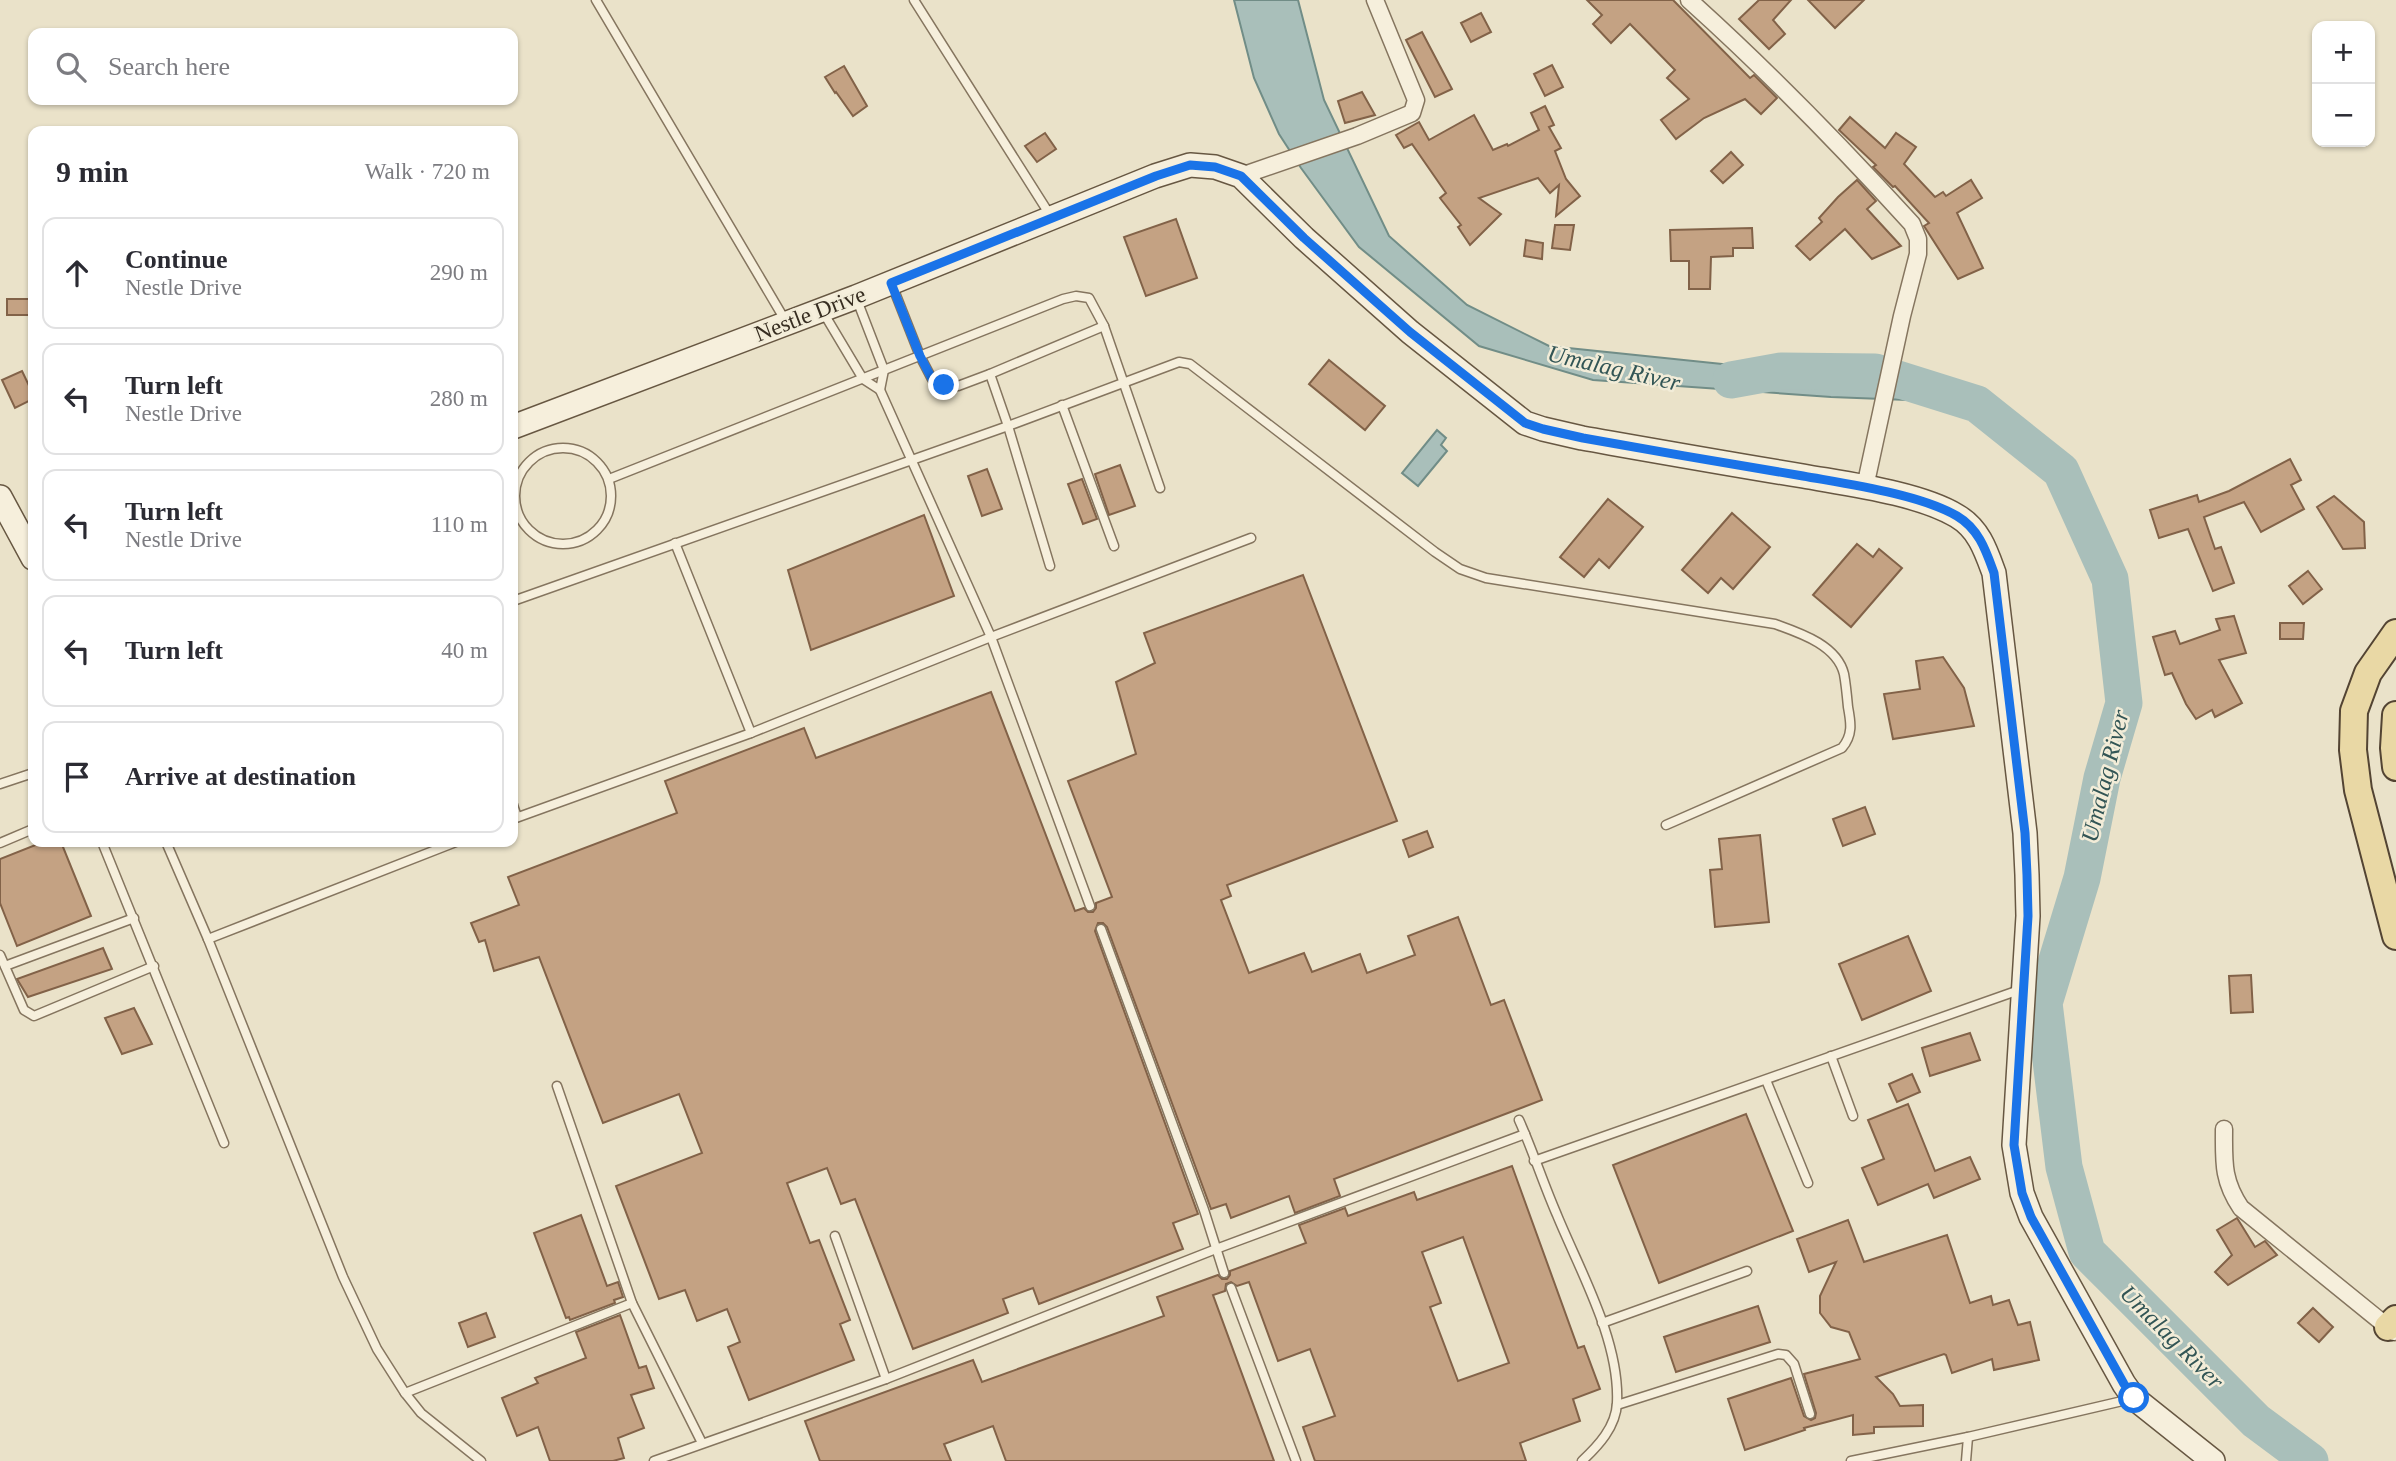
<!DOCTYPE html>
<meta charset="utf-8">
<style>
:root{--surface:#fff;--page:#f7f7f7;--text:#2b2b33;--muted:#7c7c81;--line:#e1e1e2}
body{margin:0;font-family:Georgia,serif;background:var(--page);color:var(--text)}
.controls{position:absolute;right:21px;top:21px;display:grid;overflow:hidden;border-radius:14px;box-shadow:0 2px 5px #0004}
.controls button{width:63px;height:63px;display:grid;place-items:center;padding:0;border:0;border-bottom:2px solid var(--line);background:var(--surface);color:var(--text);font:35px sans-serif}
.stop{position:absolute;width:21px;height:21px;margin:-16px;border:5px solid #1a73e8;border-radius:50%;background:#fff}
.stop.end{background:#1a73e8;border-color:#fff;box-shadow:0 2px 7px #0008}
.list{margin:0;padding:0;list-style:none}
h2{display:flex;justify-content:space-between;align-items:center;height:91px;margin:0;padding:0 28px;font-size:30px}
h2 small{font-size:23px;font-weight:400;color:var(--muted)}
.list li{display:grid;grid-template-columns:46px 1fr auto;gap:21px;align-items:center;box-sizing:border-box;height:112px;margin:0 14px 14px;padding:0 14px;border:2px solid var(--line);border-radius:14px}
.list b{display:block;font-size:26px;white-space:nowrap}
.list p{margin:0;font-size:23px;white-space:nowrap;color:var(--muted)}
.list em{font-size:23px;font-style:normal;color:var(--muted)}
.icon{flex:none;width:38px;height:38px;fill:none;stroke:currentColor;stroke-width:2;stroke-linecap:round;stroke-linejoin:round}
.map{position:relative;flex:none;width:2396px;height:1461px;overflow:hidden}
.search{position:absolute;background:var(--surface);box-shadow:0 2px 5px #0004;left:28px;top:28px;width:490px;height:77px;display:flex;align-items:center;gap:18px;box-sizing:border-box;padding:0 24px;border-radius:14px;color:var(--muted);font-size:26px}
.panel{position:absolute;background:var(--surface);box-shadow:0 2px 5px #0004;left:28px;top:126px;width:490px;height:721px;border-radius:14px}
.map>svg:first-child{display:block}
.water{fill:#a9bfba;stroke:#718d87;stroke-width:2}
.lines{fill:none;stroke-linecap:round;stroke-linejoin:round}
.river{stroke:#a9bfba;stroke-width:37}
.building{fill:#c4a283;stroke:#826248;stroke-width:2;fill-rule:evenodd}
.lane-casing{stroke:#85755f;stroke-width:11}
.street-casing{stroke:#85755f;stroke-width:19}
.secondary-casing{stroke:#675742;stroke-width:26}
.primary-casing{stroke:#534433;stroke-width:30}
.lane{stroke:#f6efdc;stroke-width:8}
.street{stroke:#f6efdc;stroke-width:16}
.secondary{stroke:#f6efdc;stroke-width:23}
.primary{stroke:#e9d8a5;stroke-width:26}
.route{stroke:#1a73e8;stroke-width:9}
.labels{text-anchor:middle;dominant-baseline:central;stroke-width:5;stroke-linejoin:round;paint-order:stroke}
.street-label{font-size:23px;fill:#372d21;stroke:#f2ecd8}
.water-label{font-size:24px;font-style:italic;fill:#325555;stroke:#f2ecd8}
</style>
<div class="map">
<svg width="2396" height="1461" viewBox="0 0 2396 1461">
<rect width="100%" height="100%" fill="#eae2c9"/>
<g class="water">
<polygon points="1234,0 1298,0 1324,100 1389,236 1467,305 1549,346 1838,376 1960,402 1831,397 1593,380 1479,346 1359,247 1301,168 1279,134 1254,78"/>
<polygon points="1437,430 1446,438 1441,445 1447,451 1418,486 1402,473"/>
</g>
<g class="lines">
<polyline class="river" points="1731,380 1781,371 1875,372 1977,404 2061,471 2110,579 2124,703 2102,778 2082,878 2044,1003 2064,1167 2087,1252 2256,1421 2310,1461"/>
</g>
<g class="building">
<polygon points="1587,0 1673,0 1750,78 1754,75 1777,98 1761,114 1745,99 1704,118 1676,139 1661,120 1689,99 1667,78 1675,70 1630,24 1611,43 1593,24 1602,15"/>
<polygon points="1759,0 1791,0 1773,20 1785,34 1769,49 1739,19"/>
<polygon points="1808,0 1864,0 1835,28"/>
<polygon points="1481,13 1491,32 1471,42 1461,23"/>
<polygon points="1422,32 1452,89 1435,97 1406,40"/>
<polygon points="1552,65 1563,87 1545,96 1534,74"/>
<polygon points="844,66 867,106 853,116 836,92 835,93 825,77"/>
<polygon points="1362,92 1375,115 1345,123 1338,101"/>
<polygon points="1545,106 1554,125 1549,127 1561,148 1555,151 1566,179 1580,196 1556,216 1559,185 1550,193 1538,178 1479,198 1501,214 1470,245 1458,227 1461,225 1440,198 1446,193 1412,144 1404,148 1396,135 1419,122 1429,140 1474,115 1493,150 1507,144 1508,146 1539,130 1531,113"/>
<polygon points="1850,117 1885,148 1896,133 1916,147 1904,164 1935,197 1943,192 1946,196 1971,180 1982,198 1957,213 1983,268 1958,279 1924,226 1929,223 1895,186 1893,187 1873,167 1876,165 1839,130"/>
<polygon points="1045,133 1056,149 1037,162 1025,146"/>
<polygon points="1731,152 1743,165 1723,183 1711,171"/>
<polygon points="1857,180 1876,201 1867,209 1901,246 1872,259 1845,229 1810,260 1796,246 1822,222 1819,218 1838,197"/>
<polygon points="1176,219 1197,278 1146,296 1124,237"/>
<polygon points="1555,225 1574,225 1570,250 1552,248"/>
<polygon points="1752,228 1753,248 1733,248 1733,256 1711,257 1710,289 1689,289 1689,261 1671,261 1670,230"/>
<polygon points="1526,240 1543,243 1542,259 1524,256"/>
<rect x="7" y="299" width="26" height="16"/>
<polygon points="1329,360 1385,406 1365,430 1309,384"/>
<polygon points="22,371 33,394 33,399 15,408 2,380"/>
<polygon points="2290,459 2301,480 2291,485 2304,509 2261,532 2244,502 2204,517 2215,549 2221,547 2234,583 2213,591 2188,529 2159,538 2150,510 2197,495 2199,502 2229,491"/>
<polygon points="1120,465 1135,506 1109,515 1095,474"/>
<polygon points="987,469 1002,509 982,516 968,476"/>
<polygon points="1082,479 1097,519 1083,524 1068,484"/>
<polygon points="2334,496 2364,522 2365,548 2343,549 2317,507"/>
<polygon points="1608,499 1643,527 1609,568 1599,559 1584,577 1560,557"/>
<polygon points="1732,513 1770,547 1733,589 1721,578 1708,593 1682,570"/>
<polygon points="924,515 954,596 811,650 788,570"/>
<polygon points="1857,544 1873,557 1879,549 1902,568 1851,627 1813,595"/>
<polygon points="2308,571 2322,589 2303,604 2289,586"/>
<polygon points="1303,575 1397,821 1227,885 1231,896 1221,900 1249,973 1304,953 1312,972 1360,954 1367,973 1415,955 1408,936 1458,917 1491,1005 1504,1000 1542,1100 1334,1179 1340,1196 1295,1213 1289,1196 1231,1218 1226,1204 1211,1209 1107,927 1103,923 1098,923 1095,931 1198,1214 1173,1223 1183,1249 1039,1304 1033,1288 1003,1299 1008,1313 913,1349 855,1199 841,1204 827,1168 787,1183 810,1243 819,1240 850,1320 840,1324 854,1360 749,1400 728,1347 740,1342 727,1309 697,1321 685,1290 659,1299 616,1186 702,1153 679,1094 603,1123 539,957 494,971 485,940 479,942 471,923 519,905 508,877 677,813 665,781 804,728 816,758 991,692 1075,911 1084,908 1088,912 1093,912 1096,908 1096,903 1112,897 1068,781 1136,754 1116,682 1155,663 1144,633"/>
<polygon points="2234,616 2246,653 2219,660 2242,703 2215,717 2212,710 2196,719 2186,704 2172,673 2165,675 2153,637 2175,631 2180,644 2220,630 2216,619"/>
<polygon points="2280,623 2304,623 2303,639 2280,639"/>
<polygon points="1943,657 1964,688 1974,726 1893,739 1884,694 1920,689 1916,661"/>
<polygon points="1865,807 1875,834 1843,846 1833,819"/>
<polygon points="1427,831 1433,847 1409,857 1403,840"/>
<polygon points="1760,835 1769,922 1715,927 1710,870 1722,869 1719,839"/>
<polygon points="43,842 61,842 91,916 17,946 0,903 0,859"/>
<polygon points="1908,936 1931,991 1862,1020 1839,964"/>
<polygon points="103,948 112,969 28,997 17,979"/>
<polygon points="2251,975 2253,1012 2231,1013 2229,976"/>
<polygon points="134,1008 152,1044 122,1054 105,1018"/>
<polygon points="1970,1033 1980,1060 1930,1076 1922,1048"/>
<polygon points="1912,1074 1920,1092 1897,1102 1889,1084"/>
<polygon points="1908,1104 1935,1171 1970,1157 1980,1179 1934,1198 1928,1184 1878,1205 1862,1168 1884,1159 1868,1120"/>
<polygon points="1746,1114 1793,1231 1659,1283 1613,1165"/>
<path d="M 1512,1166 L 1578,1348 L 1584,1346 L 1600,1389 L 1573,1399 L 1580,1421 L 1520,1443 L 1526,1461 L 1315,1461 L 1303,1427 L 1335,1416 L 1310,1349 L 1278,1361 L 1249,1282 L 1237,1286 L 1231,1282 L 1226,1284 L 1225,1291 L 1213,1295 L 1274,1461 L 1006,1461 L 993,1426 L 944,1444 L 951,1461 L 820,1461 L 805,1421 L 973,1360 L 982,1382 L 1164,1316 L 1157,1297 L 1218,1275 L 1222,1279 L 1227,1279 L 1230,1275 L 1230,1271 L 1306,1243 L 1299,1225 L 1345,1208 L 1348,1216 L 1414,1192 L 1417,1200 ZM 1463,1237 L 1509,1363 L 1458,1381 L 1430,1307 L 1441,1303 L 1422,1252 Z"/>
<polygon points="581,1215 607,1286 618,1282 623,1297 614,1300 615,1303 570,1320 569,1317 566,1318 534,1233"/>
<polygon points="2237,1218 2255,1247 2265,1241 2277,1255 2228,1285 2215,1272 2232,1255 2217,1230"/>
<polygon points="1848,1220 1864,1262 1947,1235 1970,1303 1991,1296 1993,1305 2009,1300 2018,1325 2030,1322 2039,1360 1994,1370 1992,1359 1952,1373 1946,1355 1944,1354 1876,1377 1893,1394 1900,1406 1923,1405 1923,1426 1874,1427 1874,1433 1853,1435 1853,1415 1804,1428 1805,1430 1745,1450 1728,1399 1791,1378 1804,1416 1811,1420 1815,1418 1816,1413 1804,1374 1860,1359 1849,1332 1831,1327 1820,1313 1820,1296 1836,1262 1809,1272 1797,1239"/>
<polygon points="1758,1306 1770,1342 1676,1372 1664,1337"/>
<polygon points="2313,1308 2333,1327 2319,1342 2298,1323"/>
<polygon points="486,1313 495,1337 468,1347 459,1323"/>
<polygon points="620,1315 639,1368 646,1366 654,1388 631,1395 644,1428 618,1438 624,1458 613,1461 550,1461 538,1427 517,1436 502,1398 538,1383 535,1378 586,1358 576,1332"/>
</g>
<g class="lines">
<g class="lane-casing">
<g id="lane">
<polyline points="596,0 785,320"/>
<polyline points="914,0 1050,215"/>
<polyline points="892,285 920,356 932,379 944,385 958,386 990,374 1104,326"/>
<polyline points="823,312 863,379 880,390 884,370 857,300"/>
<polyline points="990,374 1008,426 1050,566"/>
<polyline points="880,390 991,637 1090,906"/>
<polyline points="1062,405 1114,546"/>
<circle cx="563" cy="496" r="48"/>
<polyline points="609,479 1063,299 1076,296 1089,298 1104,326 1160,488"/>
<polyline points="675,543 751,733"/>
<path d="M 513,601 L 1008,426 L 1179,362 L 1190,364 L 1435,552 L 1460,569 L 1486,578 L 1775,624 C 1800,633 1837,645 1844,674 C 1846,685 1847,696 1848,707 C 1851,723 1853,735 1842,748 L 1666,825"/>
<polyline points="0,784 33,773"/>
<polyline points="513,805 517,817"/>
<polyline points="513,819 751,733 991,637 1251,538"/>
<polyline points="102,842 224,1143"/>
<polyline points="166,842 208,939 343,1277 377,1349 405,1393 421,1413 481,1461"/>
<polyline points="0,843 33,829"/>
<polyline points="1101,929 1204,1210 1224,1273"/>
<polyline points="208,939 456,842"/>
<polyline points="0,955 24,1010 34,1016 154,966"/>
<polyline points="5,966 134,918"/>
<polyline points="1831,1056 1853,1116"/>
<polyline points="1766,1080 1808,1183"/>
<polyline points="557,1086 632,1303 702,1443"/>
<path d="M 1519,1120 C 1533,1151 1543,1183 1557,1215 C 1580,1271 1620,1341 1617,1403 C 1616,1427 1598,1446 1582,1461"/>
<polyline points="1534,1161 2022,989"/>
<polyline points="835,1236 886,1379"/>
<polyline points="1231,1288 1296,1461"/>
<polyline points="1602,1323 1747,1271"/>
<polyline points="405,1393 632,1303"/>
<polyline points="1617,1405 1778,1354 1786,1355 1794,1364 1810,1414"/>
<polyline points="654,1461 886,1379 1216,1249 1525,1134"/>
<polyline points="1851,1461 1968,1437 2131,1399"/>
<polyline points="1966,1461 1968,1437"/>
</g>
</g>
<g class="street-casing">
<g id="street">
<path d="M 1689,0 C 1768,71 1841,146 1912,224 L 1918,239 L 1918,254 L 1902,316 L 1865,487"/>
<polyline points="1241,176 1357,136 1412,113 1416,100 1375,0"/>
<path d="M 2224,1129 C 2224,1161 2222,1180 2241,1208 L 2394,1332"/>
</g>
</g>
<g class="secondary-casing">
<g id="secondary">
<path d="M 513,427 L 856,297 L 1155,176 L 1190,165 L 1215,167 L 1241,176 L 1304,238 L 1410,332 L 1525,423 L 1543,429 L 1582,438 C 1656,451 1729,464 1803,476 C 1847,484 1919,493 1957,516 C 1979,529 1986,551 1994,573 L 2025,833 L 2027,875 L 2028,916 L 2014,1145 L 2022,1193 L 2031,1217 L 2124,1384 L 2134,1398 L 2213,1461"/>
<polyline points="0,497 33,558"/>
</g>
</g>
<g class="primary-casing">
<g id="primary">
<polyline points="2396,633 2368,673 2354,711 2353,750 2358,790 2396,936"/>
<polyline points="2396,715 2394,748 2396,767"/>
<polyline points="2388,1327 2396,1319"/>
</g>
</g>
<use href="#lane" class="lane"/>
<use href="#street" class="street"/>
<use href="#secondary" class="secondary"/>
<use href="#primary" class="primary"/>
</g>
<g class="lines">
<path class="route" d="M 944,385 L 932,379 L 920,356 L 891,283 L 1156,176 L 1190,165 L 1215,167 L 1241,176 L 1304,238 L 1410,332 L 1525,423 L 1543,429 L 1583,438 C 1656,451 1730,464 1803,476 C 1847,484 1919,494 1957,516 C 1979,529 1986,551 1994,573 L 2025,833 L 2027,875 L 2028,916 L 2014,1145 L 2022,1193 L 2031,1217 L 2124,1384 L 2134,1398"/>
</g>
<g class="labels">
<g class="street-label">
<text transform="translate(810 314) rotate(-21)">Nestle Drive</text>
</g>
<g class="water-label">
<text transform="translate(1614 368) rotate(13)">Umalag River</text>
<text transform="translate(2105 776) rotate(-76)">Umalag River</text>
<text transform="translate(2172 1337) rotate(45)">Umalag River</text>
</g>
</g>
</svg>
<div class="controls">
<button>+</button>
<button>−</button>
</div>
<div class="stop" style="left:2134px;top:1398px"></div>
<div class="stop end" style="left:944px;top:385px"></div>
<div class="search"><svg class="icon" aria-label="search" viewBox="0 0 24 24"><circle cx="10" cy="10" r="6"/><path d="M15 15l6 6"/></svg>Search here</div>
<section class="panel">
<h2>9 min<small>Walk · 720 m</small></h2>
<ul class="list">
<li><svg class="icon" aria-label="ahead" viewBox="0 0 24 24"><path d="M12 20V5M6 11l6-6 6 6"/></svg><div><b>Continue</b><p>Nestle Drive</p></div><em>290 m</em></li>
<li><svg class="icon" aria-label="left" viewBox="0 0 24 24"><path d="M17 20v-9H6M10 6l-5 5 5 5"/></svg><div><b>Turn left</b><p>Nestle Drive</p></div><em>280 m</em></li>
<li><svg class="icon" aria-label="left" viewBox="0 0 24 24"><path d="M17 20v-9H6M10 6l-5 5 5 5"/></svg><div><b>Turn left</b><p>Nestle Drive</p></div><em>110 m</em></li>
<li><svg class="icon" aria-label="left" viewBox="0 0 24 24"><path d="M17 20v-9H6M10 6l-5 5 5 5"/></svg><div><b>Turn left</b></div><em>40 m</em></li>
<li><svg class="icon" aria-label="arrive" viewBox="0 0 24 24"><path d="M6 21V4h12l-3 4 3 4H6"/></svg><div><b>Arrive at destination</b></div></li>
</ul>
</section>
</div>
